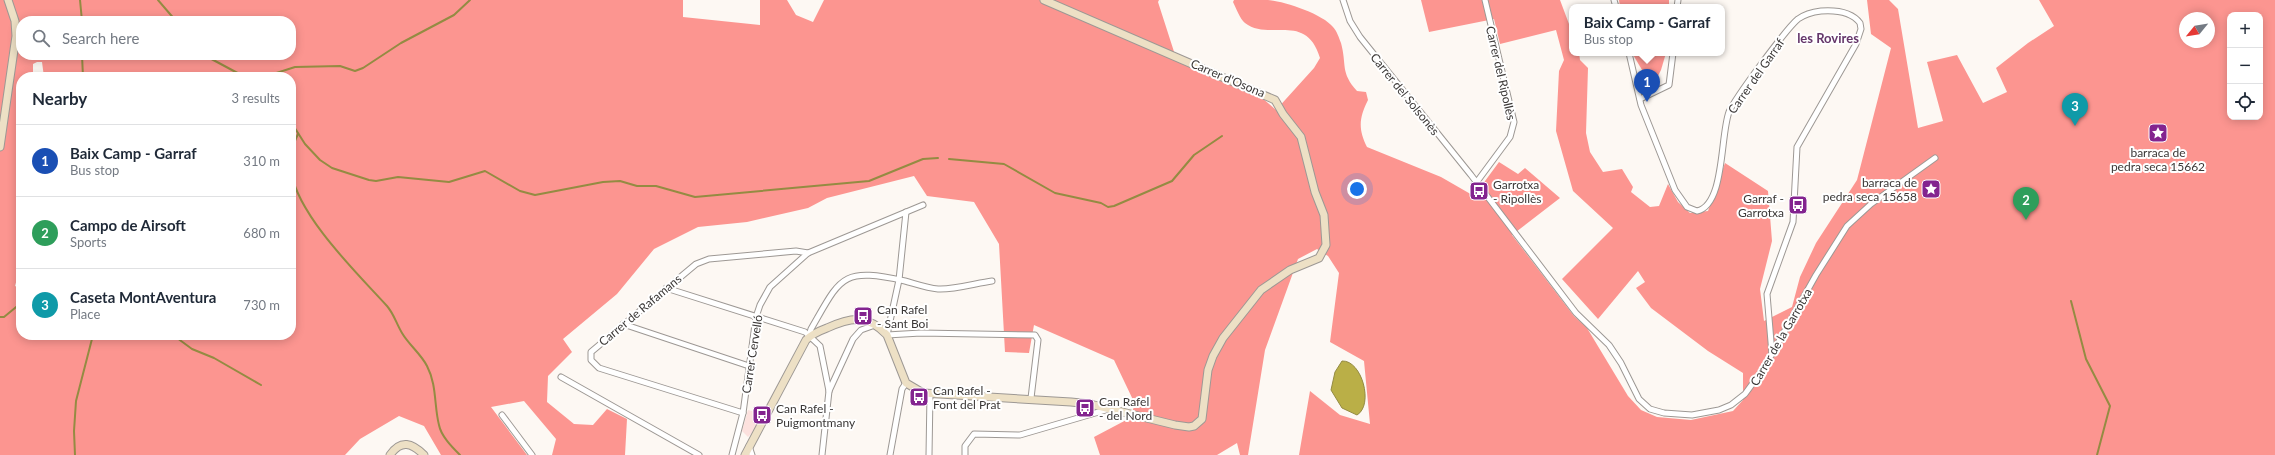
<!DOCTYPE html>
<meta charset="utf-8">
<style>
:root{--surface:#fff;--page:#f2f2f3;--text:#1f2937;--muted:#747a83;--line:#e0e1e3;--accent:#ea580c}
body{margin:0;font-family:Lato,sans-serif;background:var(--page);color:var(--text)}
.controls{position:absolute;right:12px;top:12px;display:grid;overflow:hidden;border-radius:8px;box-shadow:0 2px 10px #0003}
.controls button{width:36px;height:36px;display:grid;place-items:center;padding:0;border:0;border-bottom:1px solid var(--line);background:var(--surface);color:var(--text);font:20px sans-serif}
.compass{position:absolute;left:2179px;top:12px;width:36px;height:36px;border-radius:50%;background:var(--surface);box-shadow:0 2px 10px #0003;rotate:240deg}
.you{position:absolute;left:1357px;top:189px;width:14px;height:14px;margin:-10px;border:3px solid #fff;border-radius:50%;background:#1a73e8;box-shadow:0 0 0 6px #1a73e833}
.badge{display:grid;place-items:center;width:26px;height:26px;border-radius:50%;background:var(--accent);color:#fff;font-size:13px;font-weight:700}
.pin{position:absolute;translate:-50% -33px;filter:drop-shadow(0 1px 2px #0008)}
.pin::after{content:'';position:absolute;top:21px;width:14px;height:12px;background:inherit;clip-path:polygon(0 0,100% 0,50% 100%)}
.popup{position:absolute;left:1569px;top:4px;width:156px;height:52px;box-sizing:border-box;display:grid;place-content:center;border-radius:8px;background:var(--surface);filter:drop-shadow(0 1px 3px #0005);font-size:13px;white-space:nowrap;color:var(--muted)}
.popup b{font-size:15px;color:var(--text)}
.popup::after{content:'';position:absolute;left:50%;top:100%;margin-left:-8px;border:8px solid transparent;border-top-color:var(--surface)}
.list{margin:0;padding:0;list-style:none}
h2{display:flex;justify-content:space-between;align-items:center;height:52px;margin:0;padding:0 16px;font-size:17px}
h2 small{font-size:13px;font-weight:400;color:var(--muted)}
.list li{display:grid;grid-template-columns:26px 1fr auto;gap:12px;align-items:center;box-sizing:border-box;height:72px;padding:0 16px;border-top:1px solid var(--line)}
.list b{display:block;font-size:15px;white-space:nowrap}
.list p{margin:0;font-size:13px;white-space:nowrap;color:var(--muted)}
.list em{font-size:13px;font-style:normal;color:var(--muted)}
.icon{flex:none;width:22px;height:22px;fill:none;stroke:currentColor;stroke-width:2;stroke-linecap:round;stroke-linejoin:round}
.map{position:relative;flex:none;width:2275px;height:455px;overflow:hidden}
.search{position:absolute;background:var(--surface);box-shadow:0 2px 10px #0003;left:16px;top:16px;width:280px;height:44px;display:flex;align-items:center;gap:10px;box-sizing:border-box;padding:0 14px;border-radius:16px;color:var(--muted);font-size:15px}
.panel{position:absolute;background:var(--surface);box-shadow:0 2px 10px #0003;left:16px;top:72px;width:280px;height:268px;border-radius:16px}
.map>svg:first-child{display:block}
.green{fill:#fce1de}
.forest{fill:#fc9590;fill-rule:evenodd}
.water{fill:#baaf47;stroke:#948b42}
.lines{fill:none;stroke-linecap:round;stroke-linejoin:round}
.stream{stroke:#948b42;stroke-width:2}
.street-casing{stroke:#9d9894;stroke-width:7}
.secondary-casing{stroke:#9d9894;stroke-width:9}
.street{stroke:#fff;stroke-width:5}
.secondary{stroke:#ede0c5;stroke-width:7}
.labels{text-anchor:middle;dominant-baseline:central;stroke-width:4;stroke-linejoin:round;paint-order:stroke}
.street-label{font-size:12px;fill:#3b3837;stroke:#fff}
.poi-label{font-size:12px;fill:#3b3837;stroke:#fff;text-anchor:start}
.neighbourhood-label{font-size:13px;font-weight:bold;fill:#65366a;stroke:#fff}
</style>
<div class="map">
<svg width="2275" height="455" viewBox="0 0 2275 455">
<rect width="100%" height="100%" fill="#fdf8f3"/>
<polygon class="green" points="748,410 763,414 754,431 748,437 742,431"/>
<g class="forest">
<path d="M 0,0 L 683,0 L 683,17 L 760,25 L 760,0 L 787,0 L 796,15 L 813,22 L 824,0 L 1159,0 L 1158,2 L 1177,61 L 1246,84 L 1276,110 L 1314,68 L 1320,58 C 1306,11 1269,42 1245,23 C 1240,19 1236,8 1233,2 L 1234,0 C 1245,0 1257,0 1268,0 C 1284,1 1323,14 1333,27 C 1337,31 1339,38 1341,43 C 1347,65 1340,72 1357,91 L 1366,92 L 1368,100 C 1359,118 1358,129 1367,147 L 1441,177 L 1474,196 L 1499,162 L 1518,174 L 1525,168 L 1560,198 L 1512,235 L 1574,316 L 1587,328 L 1628,396 L 1641,410 L 1657,417 L 1691,420 L 1733,411 L 1743,400 L 1743,373 L 1708,351 L 1651,308 L 1636,288 L 1645,282 L 1638,271 L 1598,319 L 1562,279 L 1613,228 L 1573,191 L 1556,131 L 1559,71 L 1564,60 L 1556,30 L 1500,44 L 1494,19 L 1429,32 L 1421,0 L 1560,0 L 1572,32 L 1572,53 L 1579,53 L 1580,60 L 1588,68 L 1586,133 L 1590,152 L 1603,172 L 1622,169 L 1633,187 L 1631,192 L 1650,207 L 1659,206 L 1668,184 L 1678,202 L 1690,213 L 1708,211 L 1725,163 L 1768,191 L 1772,241 L 1760,289 L 1764,321 L 1792,307 L 1800,277 L 1816,243 L 1857,180 L 1891,48 L 1871,34 L 1867,0 L 1889,0 L 1898,9 L 1918,128 L 1943,121 L 1927,62 L 1957,55 L 1983,103 L 2007,92 L 1996,68 L 2028,43 L 2054,26 L 2039,0 L 2275,0 L 2275,455 L 1299,455 L 1310,391 L 1340,415 L 1370,424 L 1364,361 L 1330,342 L 1339,273 L 1328,256 L 1317,249 L 1298,259 L 1265,350 L 1248,455 L 1240,455 L 1237,443 L 1217,455 L 1100,455 L 1094,437 L 1130,418 L 1135,404 L 1114,360 L 1034,325 L 1029,353 L 1005,352 L 999,244 L 974,202 L 927,196 L 914,176 L 827,198 L 808,208 L 747,222 L 698,227 L 654,249 L 617,294 L 563,339 L 572,352 L 548,376 L 547,402 L 574,424 L 593,425 L 607,409 L 627,419 L 625,455 L 552,455 L 556,439 L 524,401 L 491,407 L 527,455 L 441,455 L 424,426 L 399,416 L 360,439 L 345,455 L 0,455 ZM 2230,15 L 2260,15 L 2260,117 L 2230,117 ZM 2185,18 L 2209,18 L 2209,42 L 2185,42 ZM 21,21 L 291,21 L 291,55 L 21,55 ZM 37,62 L 42,62 L 44,77 L 291,77 L 291,335 L 21,335 L 21,289 L 15,286 L 21,264 L 21,77 L 33,77 L 33,64 Z"/>
<polygon points="1619,0 1669,0 1669,7 1620,7"/>
<polygon points="1632,53 1666,53 1661,70 1657,78 1648,80"/>
</g>
<path class="water" d="M 1342,361 C 1362,360 1374,405 1357,415 L 1342,408 L 1331,390 L 1335,372 Z"/>
<g class="lines">
<g class="stream">
<polyline points="80,0 82,21"/>
<polyline points="158,0 176,21"/>
<polyline points="82,55 83,77"/>
<polyline points="204,55 245,77"/>
<polyline points="264,77 295,67 340,66 355,71 363,68 401,43 454,15 470,0"/>
<polyline points="291,122 305,144 320,160 332,168 369,180 376,181 398,177 449,182 485,171 520,191 535,195 603,182 620,181 637,186 656,186 695,197 869,181 923,159 938,158"/>
<path d="M 298,134 C 292,146 289,158 291,172 C 299,217 357,273 387,306 C 394,314 396,323 402,333 C 409,345 421,354 427,366 C 437,385 434,406 439,425 C 441,436 452,447 460,455"/>
<polyline points="949,159 1004,164 1055,193 1101,203 1108,207 1114,206 1172,181 1194,155 1222,136"/>
<polyline points="2071,301 2086,359 2110,406 2097,455"/>
<polyline points="0,317 4,317 21,303"/>
<polyline points="173,335 192,349 214,358 261,385"/>
<polyline points="75,455 74,431 76,401 93,335"/>
</g>
<g class="street-casing">
<g id="street">
<polyline points="1343,0 1350,21 1360,37 1471,175 1576,313 1609,345 1621,363 1639,399 1650,409 1664,413 1692,415 1719,410 1731,405 1745,394 1764,368 1816,275 1847,226 1871,204 1935,158"/>
<polyline points="1614,0 1616,7"/>
<polyline points="1677,7 1678,0"/>
<path d="M 1629,53 L 1641,105 L 1675,190 L 1687,207 L 1697,211 C 1725,205 1720,136 1729,112 C 1735,98 1786,29 1798,19 C 1805,14 1813,12 1821,11 C 1835,10 1851,11 1860,23 L 1861,29 L 1856,44 L 1797,147 L 1793,222 L 1767,294 L 1772,354"/>
<polyline points="1640,99 1669,85 1673,53"/>
<polyline points="1476,183 1510,137 1514,122 1485,0"/>
<polyline points="906,212 899,280 887,335 921,333 1035,335 1038,340 1031,398"/>
<polyline points="666,288 805,332 820,346 829,391"/>
<polyline points="623,324 749,366"/>
<path d="M 809,336 L 811,329 C 841,277 841,267 905,281 C 916,284 927,288 938,289 C 953,290 977,283 992,281"/>
<polyline points="561,377 699,455"/>
<polyline points="743,413 599,368 591,360 591,352 696,264 709,259 796,251 808,253"/>
<polyline points="502,415 532,455"/>
<polyline points="749,446 752,455"/>
<polyline points="732,455 743,413 756,317 760,305 770,287 808,253 923,205"/>
<polyline points="822,455 829,391 853,339 861,330 875,325"/>
<polyline points="890,455 902,389 906,383"/>
<polyline points="929,455 930,394"/>
<polyline points="965,455 965,446 974,434 1020,435 1109,409"/>
</g>
</g>
<g class="secondary-casing">
<g id="secondary">
<polyline points="0,147 16,36 15,21 8,0"/>
<path d="M 390,455 C 401,439 412,443 424,455"/>
<path d="M 745,455 L 806,340 C 812,334 819,331 827,328 C 851,317 867,314 887,335 L 906,383 L 923,393 L 1071,402 L 1090,404 L 1175,425 L 1189,427 L 1194,426 L 1202,419 L 1208,370 L 1213,356 L 1223,338 L 1261,290 L 1290,270 L 1319,258 L 1326,245 L 1324,215 L 1315,192 L 1301,137 L 1283,114 L 1275,100 L 1044,0"/>
</g>
</g>
<use href="#street" class="street"/>
<use href="#secondary" class="secondary"/>
</g>
<defs>
<g id="sight-square" transform="scale(1)"><rect x="-9" y="-9" width="18" height="18" rx="4" fill="#83248f" stroke="#fff"/><path d="M0-6L1.8-2.2L6-1.7L2.9 1.2L3.7 5.4L0 3.3L-3.7 5.4L-2.9 1.2L-6-1.7L-1.8-2.2Z" fill="#fff"/></g>
<g id="bus-square" transform="scale(1)"><rect x="-9" y="-9" width="18" height="18" rx="4" fill="#83248f" stroke="#fff"/><path d="M-5-6H5V4H4V6H2V4H-2V6H-4V4H-5ZM-3.5-4V0h7V-4ZM-3.5 1.2v1.5H-2V1.2ZM2 1.2v1.5H3.5V1.2Z" fill="#fff"/></g>
</defs>
<g fill-rule="evenodd">
<use href="#sight-square" x="2158" y="133"/>
<use href="#sight-square" x="1931" y="189"/>
<use href="#bus-square" x="1479" y="191"/>
<use href="#bus-square" x="1798" y="205"/>
<use href="#bus-square" x="863" y="316"/>
<use href="#bus-square" x="919" y="397"/>
<use href="#bus-square" x="1085" y="408"/>
<use href="#bus-square" x="762" y="415"/>
</g>
<g class="labels">
<g class="street-label">
<text transform="translate(1501 73) rotate(77)">Carrer del Ripollès</text>
<text transform="translate(1756 76) rotate(-55)">Carrer del Garraf</text>
<text transform="translate(1228 78) rotate(23)">Carrer d'Osona</text>
<text transform="translate(1405 94) rotate(51)">Carrer del Solsonès</text>
<text transform="translate(640 310) rotate(-40)">Carrer de Rafamans</text>
<text transform="translate(1781 337) rotate(-60)">Carrer de la Garrotxa</text>
<text transform="translate(752 354) rotate(-81)">Carrer Cervelló</text>
</g>
<g class="poi-label">
<text x="2158" y="152" text-anchor="middle">barraca de<tspan x="2158" dy="14">pedra seca 15662</tspan></text>
<text x="1917" y="182" text-anchor="end">barraca de<tspan x="1917" dy="14">pedra seca 15658</tspan></text>
<text x="1493" y="184">Garrotxa<tspan x="1493" dy="14">- Ripollès</tspan></text>
<text x="1784" y="198" text-anchor="end">Garraf -<tspan x="1784" dy="14">Garrotxa</tspan></text>
<text x="877" y="309">Can Rafel<tspan x="877" dy="14">- Sant Boi</tspan></text>
<text x="933" y="390">Can Rafel -<tspan x="933" dy="14">Font del Prat</tspan></text>
<text x="1099" y="401">Can Rafel<tspan x="1099" dy="14">- del Nord</tspan></text>
<text x="776" y="408">Can Rafel -<tspan x="776" dy="14">Puigmontmany</tspan></text>
</g>
<g class="neighbourhood-label">
<text x="1828" y="38">les Rovires</text>
</g>
</g>
</svg>
<div class="controls">
<button>+</button>
<button>−</button>
<button><svg class="icon" aria-label="locate" viewBox="0 0 24 24"><circle cx="12" cy="12" r="6"/><path d="M12 2v4M12 18v4M2 12h4M18 12h4"/></svg></button>
</div>
<svg class="compass" viewBox="-18 -18 36 36"><path d="M0-13l5 13h-10z" fill="#e53935"/><path d="M0 13l5-13h-10z" fill="#747a83"/></svg>
<div class="you"></div>
<div class="pin badge" style="left:1647px;top:102px;background:#1a4fb4">1</div>
<div class="popup"><b>Baix Camp - Garraf</b>Bus stop</div>
<div class="pin badge" style="left:2026px;top:220px;background:#2e9e5b">2</div>
<div class="pin badge" style="left:2075px;top:126px;background:#0f9aa8">3</div>
<div class="search"><svg class="icon" aria-label="search" viewBox="0 0 24 24"><circle cx="10" cy="10" r="6"/><path d="M15 15l6 6"/></svg>Search here</div>
<section class="panel">
<h2>Nearby<small>3 results</small></h2>
<ul class="list">
<li><span class="badge" style="background:#1a4fb4">1</span><div><b>Baix Camp - Garraf</b><p>Bus stop</p></div><em>310 m</em></li>
<li><span class="badge" style="background:#2e9e5b">2</span><div><b>Campo de Airsoft</b><p>Sports</p></div><em>680 m</em></li>
<li><span class="badge" style="background:#0f9aa8">3</span><div><b>Caseta MontAventura</b><p>Place</p></div><em>730 m</em></li>
</ul>
</section>
</div>
